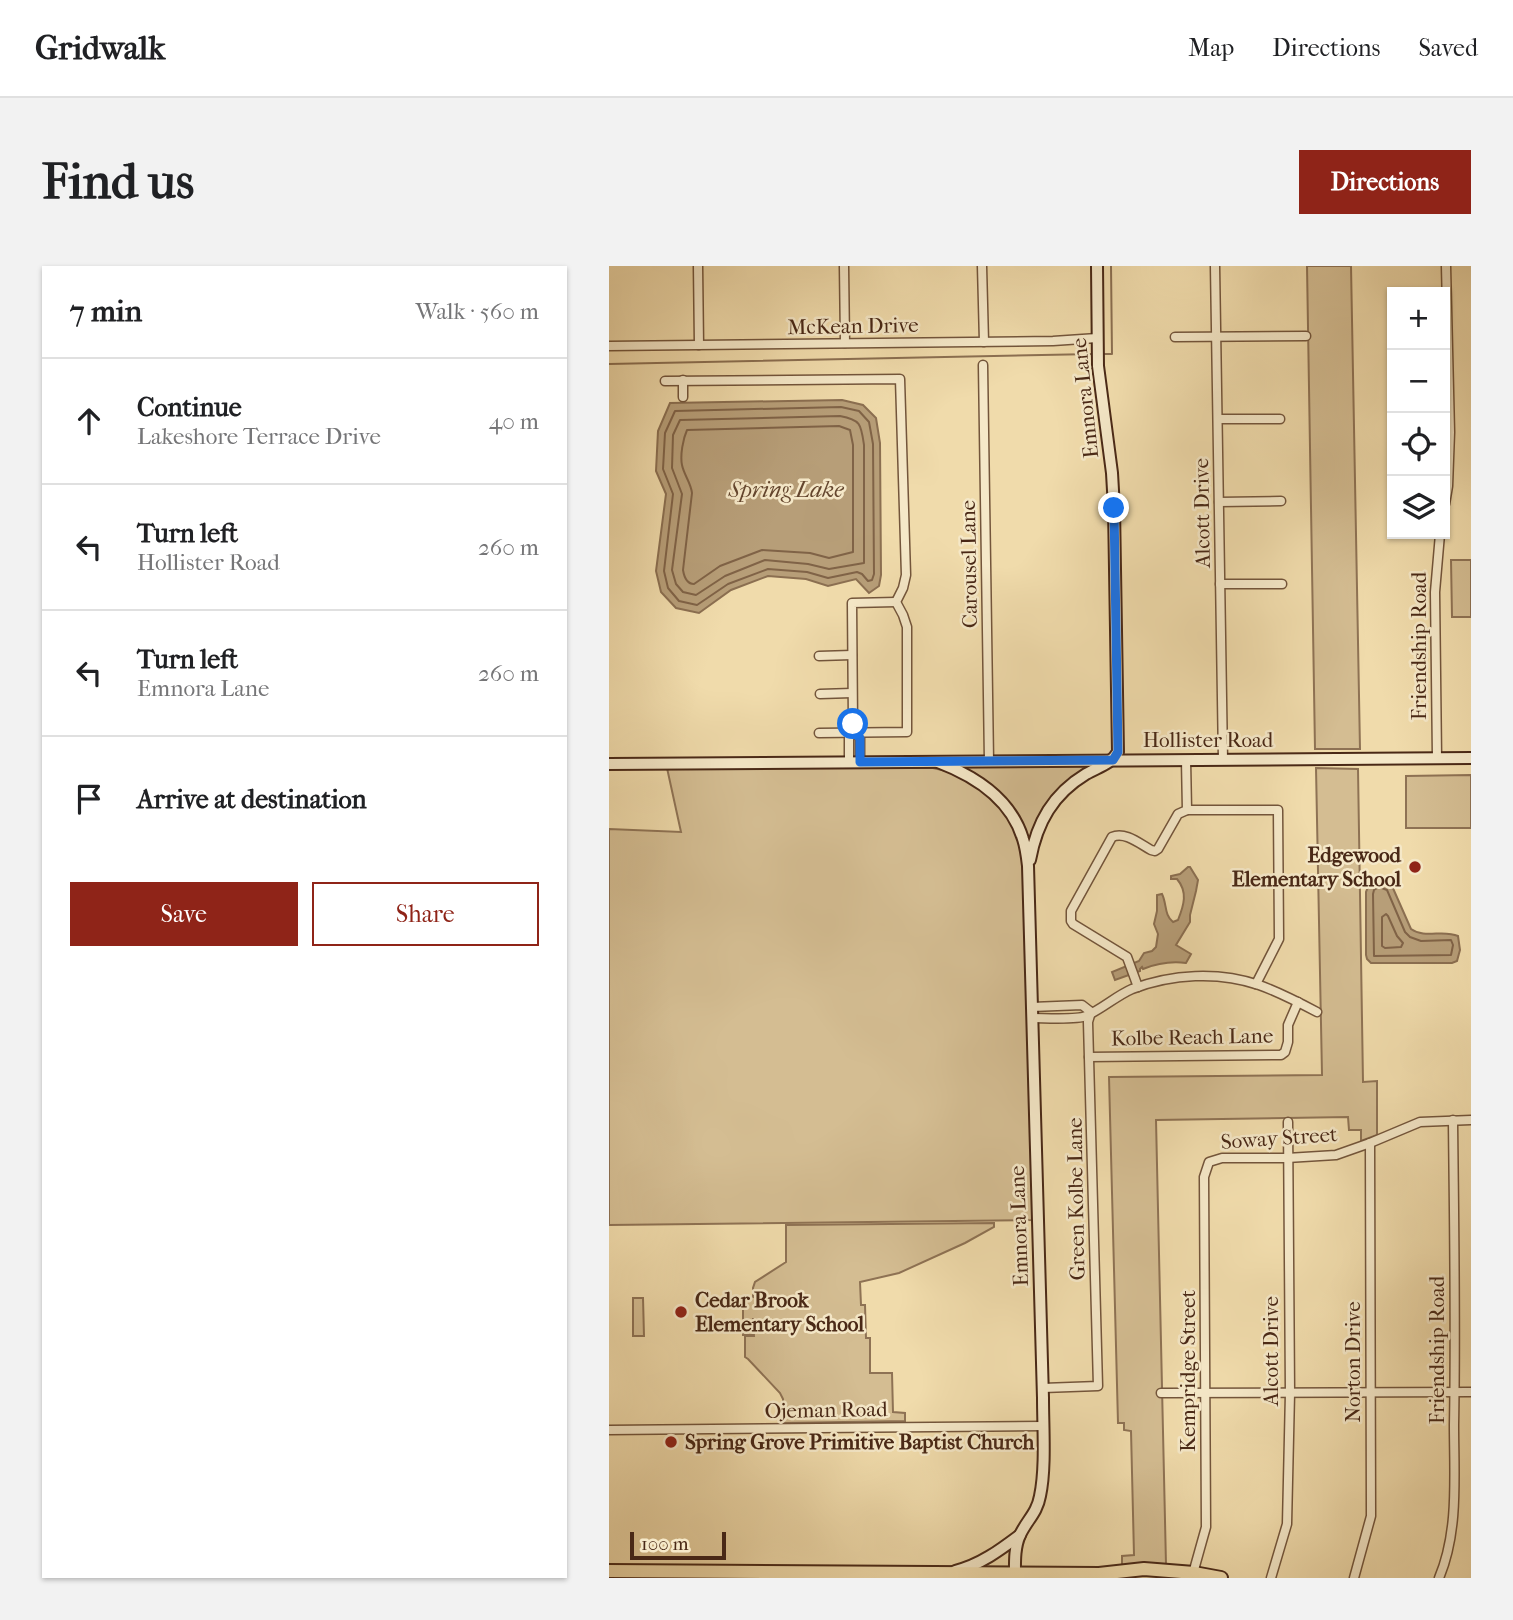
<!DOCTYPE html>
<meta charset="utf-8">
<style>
:root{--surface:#fff;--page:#f2f2f2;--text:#202124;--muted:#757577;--line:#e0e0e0;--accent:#8f2418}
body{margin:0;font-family:"IM FELL French Canon",serif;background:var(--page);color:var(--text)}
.controls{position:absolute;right:21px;top:21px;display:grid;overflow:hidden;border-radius:0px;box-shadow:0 2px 5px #0004}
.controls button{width:63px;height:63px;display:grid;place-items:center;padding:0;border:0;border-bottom:2px solid var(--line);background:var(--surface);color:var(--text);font:35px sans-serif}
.scale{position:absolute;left:21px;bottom:18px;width:96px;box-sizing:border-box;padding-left:7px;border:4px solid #492816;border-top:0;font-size:19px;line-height:24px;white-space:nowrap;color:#492816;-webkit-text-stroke:5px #f5e8c8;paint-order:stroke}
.stop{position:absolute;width:21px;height:21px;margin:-16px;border:5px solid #1a73e8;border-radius:50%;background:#fff}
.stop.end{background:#1a73e8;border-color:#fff;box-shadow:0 2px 7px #0008}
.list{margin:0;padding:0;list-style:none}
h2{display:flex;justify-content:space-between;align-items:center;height:91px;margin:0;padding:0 28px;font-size:30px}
h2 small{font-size:23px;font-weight:400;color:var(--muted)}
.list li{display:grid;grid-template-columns:46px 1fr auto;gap:21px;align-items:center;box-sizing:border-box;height:126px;padding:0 28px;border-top:2px solid var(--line)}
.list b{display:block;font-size:26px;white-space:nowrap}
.list p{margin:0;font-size:23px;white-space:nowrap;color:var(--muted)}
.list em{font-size:23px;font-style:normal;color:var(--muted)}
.actions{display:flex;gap:14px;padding:21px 28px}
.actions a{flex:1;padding:16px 0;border:2px solid var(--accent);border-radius:0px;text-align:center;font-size:24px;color:var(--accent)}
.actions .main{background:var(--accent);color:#fff}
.icon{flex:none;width:38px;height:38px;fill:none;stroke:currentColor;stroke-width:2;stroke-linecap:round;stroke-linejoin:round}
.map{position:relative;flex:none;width:862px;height:1312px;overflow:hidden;border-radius:0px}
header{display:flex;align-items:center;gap:42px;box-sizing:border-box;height:98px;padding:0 35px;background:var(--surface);border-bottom:2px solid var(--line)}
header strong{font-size:33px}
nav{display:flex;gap:38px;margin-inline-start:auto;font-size:24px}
.intro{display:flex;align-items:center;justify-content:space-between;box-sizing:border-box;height:168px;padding:0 42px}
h1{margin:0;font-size:49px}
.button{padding:18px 32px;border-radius:0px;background:var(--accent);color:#fff;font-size:24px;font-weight:700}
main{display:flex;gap:42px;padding:0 42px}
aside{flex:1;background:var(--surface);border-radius:0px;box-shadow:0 2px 5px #0004}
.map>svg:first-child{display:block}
.green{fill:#d4bd92;stroke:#8e7254;stroke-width:2}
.water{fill:#b79e78;stroke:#8b6f51;stroke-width:2}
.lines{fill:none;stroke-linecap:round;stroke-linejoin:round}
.shore{stroke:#806347;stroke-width:2}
.stream{stroke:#8b6f51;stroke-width:2}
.street-casing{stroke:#73553b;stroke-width:11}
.secondary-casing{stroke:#492816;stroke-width:14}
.primary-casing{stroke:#492816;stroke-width:16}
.street{stroke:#f5e8c8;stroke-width:8}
.secondary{stroke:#f5e8c8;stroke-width:10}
.primary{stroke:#f0dbab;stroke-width:12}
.route{stroke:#1a73e8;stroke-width:9}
.poi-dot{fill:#8f2418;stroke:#f5e8c8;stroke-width:2.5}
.labels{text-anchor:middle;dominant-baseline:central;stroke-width:5;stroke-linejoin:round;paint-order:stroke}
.street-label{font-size:21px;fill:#492816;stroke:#f5e8c8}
.poi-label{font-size:21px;font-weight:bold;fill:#492816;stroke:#f5e8c8;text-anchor:start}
.water-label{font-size:23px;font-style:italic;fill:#64462e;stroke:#f5e8c8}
</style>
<header>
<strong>Gridwalk</strong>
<nav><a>Map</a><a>Directions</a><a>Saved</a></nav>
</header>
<div class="intro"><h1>Find us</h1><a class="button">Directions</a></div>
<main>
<aside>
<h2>7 min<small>Walk · 560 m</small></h2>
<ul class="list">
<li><svg class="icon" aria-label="ahead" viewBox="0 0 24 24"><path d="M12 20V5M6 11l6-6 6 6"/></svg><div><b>Continue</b><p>Lakeshore Terrace Drive</p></div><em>40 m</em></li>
<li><svg class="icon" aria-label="left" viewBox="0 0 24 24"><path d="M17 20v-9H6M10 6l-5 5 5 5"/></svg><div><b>Turn left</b><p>Hollister Road</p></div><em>260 m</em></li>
<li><svg class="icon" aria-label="left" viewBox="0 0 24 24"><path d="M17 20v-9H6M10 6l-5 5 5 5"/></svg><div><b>Turn left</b><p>Emnora Lane</p></div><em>260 m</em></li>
<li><svg class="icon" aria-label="arrive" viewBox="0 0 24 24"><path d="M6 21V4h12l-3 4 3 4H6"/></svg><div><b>Arrive at destination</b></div></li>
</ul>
<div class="actions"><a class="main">Save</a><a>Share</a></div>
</aside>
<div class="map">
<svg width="862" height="1312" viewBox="0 0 862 1312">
<rect width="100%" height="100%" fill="#f0dbab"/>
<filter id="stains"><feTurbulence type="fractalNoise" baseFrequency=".00286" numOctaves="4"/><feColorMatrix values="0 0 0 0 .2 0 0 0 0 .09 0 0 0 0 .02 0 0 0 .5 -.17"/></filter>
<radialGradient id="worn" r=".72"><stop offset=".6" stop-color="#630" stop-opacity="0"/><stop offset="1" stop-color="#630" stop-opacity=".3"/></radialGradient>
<g class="green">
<polygon points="698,0 742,0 751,483 706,483"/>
<polygon points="842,294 862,294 862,351 843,351"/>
<polygon points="357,499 483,499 472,509 422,572 418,572 407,552 354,503 354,501"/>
<path d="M 58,502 L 324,502 C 331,504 339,505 346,508 C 377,521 406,551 413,585 C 414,592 414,600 415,607 L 424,954 L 0,959 L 0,563 L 72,566 Z"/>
<polygon points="707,502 749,503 754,816 768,815 768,869 752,875 752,864 740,864 739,851 547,854 557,1299 513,1301 513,1290 525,1289 522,1165 515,1164 515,1157 509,1157 500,811 713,809"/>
<polygon points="862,509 862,562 797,562 797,510"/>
<polygon points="385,957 385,961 356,977 290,1007 251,1016 252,1039 256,1039 257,1072 261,1072 261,1107 283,1107 284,1146 296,1147 296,1155 174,1157 174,1133 171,1127 139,1093 136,1091 136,1070 145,1070 144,1052 143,1069 134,1069 134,1031 144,1031 144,1022 146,1016 177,996 177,959"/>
<polygon points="24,1032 34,1032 35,1070 24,1070"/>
</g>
<g class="water">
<polygon points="233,134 254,139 267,152 271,177 272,309 270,320 260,327 247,313 219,320 197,313 159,310 122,324 90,347 67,342 52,326 47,305 57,228 47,205 49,165 61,137"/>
<path d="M 579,601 L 581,601 L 589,614 L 587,625 L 581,649 L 581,656 L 567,679 L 582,688 L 577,697 C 562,695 549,697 534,703 L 533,701 L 531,703 L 531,705 L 506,714 L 503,706 L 530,695 L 535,687 L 543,685 L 547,681 L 549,668 L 545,658 L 548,645 L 548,629 L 553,628 C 558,638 555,649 564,656 L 569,654 C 575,639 579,626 568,613 L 562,613 L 562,610 L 571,608 Z"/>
<path d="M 769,614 L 775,614 L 783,620 L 802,663 C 816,673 834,663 849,670 L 851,684 L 848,695 L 843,697 L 762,697 L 758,693 L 757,689 L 757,626 L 759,621 Z"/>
</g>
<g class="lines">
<g class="shore">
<polygon points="232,141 250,145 260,156 264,178 265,308 263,314 259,315 253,308 248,306 219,312 198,306 159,303 119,318 88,339 70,335 59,322 55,305 64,228 54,203 56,167 66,145"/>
<path d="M 231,150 C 252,154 252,158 255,179 L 255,297 L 220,303 L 199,298 L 156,294 L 116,310 L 87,329 L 74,326 L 67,318 L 63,304 L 73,228 L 63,202 L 64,169 L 71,154 Z"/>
<path d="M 230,160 L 241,164 L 244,179 L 244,286 L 220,292 L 201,287 L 153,284 L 111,300 L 85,318 C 77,318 75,310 74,304 L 83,227 C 82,217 75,209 73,199 C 71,189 74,173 78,164 Z"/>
<polygon points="770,621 778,624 796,666 801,671 812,675 842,674 844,679 842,689 765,690 764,628 765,624"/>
<polygon points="777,648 779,650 788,670 794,677 792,681 776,682 773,680 773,651"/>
</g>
<g class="stream">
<polyline points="494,88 503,88 502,0"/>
<polyline points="0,98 485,88"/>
</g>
<g class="street-casing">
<g id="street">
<polyline points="89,0 90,79"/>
<polyline points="235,0 236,77"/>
<polyline points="373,0 375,76"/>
<polyline points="606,0 614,494"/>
<polyline points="566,71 697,70"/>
<polyline points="0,80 444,75 488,72"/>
<polyline points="374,99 380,495"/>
<polyline points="74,114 74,131"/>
<polyline points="56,115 291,113 297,309 294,322 287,336 294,349 298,361 298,466 210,467"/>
<polyline points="610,153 671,153"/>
<polyline points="610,236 672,235"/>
<polyline points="836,238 839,220 841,166 837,0"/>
<polyline points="611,318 673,318"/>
<polyline points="210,390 243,389"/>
<polyline points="211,428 243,427"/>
<polyline points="828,492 826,326 831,268"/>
<polyline points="240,496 240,472 245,466"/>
<polyline points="251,496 251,472 245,466 244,458 243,337 287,336"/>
<polyline points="578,544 669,544 670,673 647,718"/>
<path d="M 529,721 L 518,691 L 464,658 L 462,655 L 462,645 L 503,571 C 516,565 531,578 542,584 L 546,585 L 549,583 L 569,548 L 578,544 L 577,494"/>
<polyline points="423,741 473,739 482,746"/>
<path d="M 424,752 C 436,752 468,754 477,750 C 493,743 507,730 523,723 C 563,708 609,705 650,719 C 670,726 689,736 708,746"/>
<polyline points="480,791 672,789 676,786 679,776 679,759 689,736"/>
<polyline points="434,1122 489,1120 479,756 482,746"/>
<polyline points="552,1127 862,1126"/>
<polyline points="0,1164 434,1160"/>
<polyline points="583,1311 597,1261 595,911 600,896 613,892 678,892 727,889 761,877 811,856 862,854"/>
<polyline points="662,1312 678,1258 681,1127 679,856"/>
<polyline points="745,1312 762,1250 761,877"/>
<path d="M 830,1312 C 850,1265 845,1209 845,1159 C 847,1057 845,956 844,854"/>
</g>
</g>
<g class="secondary-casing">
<g id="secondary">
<path d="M 329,496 C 366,510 402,533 414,573 C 417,582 418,591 419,600 L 434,1132 C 434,1162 437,1202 431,1230 C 428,1247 418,1254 411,1269 C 405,1282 406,1298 406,1312"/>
<polyline points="0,498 862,492"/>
<path d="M 421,594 C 428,556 444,528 477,508 C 489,501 502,498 509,486 L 505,242 L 503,207 L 489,100 L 488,0"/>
<path d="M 346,1305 C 371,1299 391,1284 411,1269"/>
</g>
</g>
<g class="primary-casing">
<polyline id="primary" points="0,1305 490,1308 535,1303 585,1307 612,1312"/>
</g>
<use href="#street" class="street"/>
<use href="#secondary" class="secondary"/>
<use href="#primary" class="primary"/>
</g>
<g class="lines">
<polyline class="route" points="244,458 245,467 251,472 251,496 504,494 509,486 505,242"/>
</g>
<g class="poi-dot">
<circle cx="806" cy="601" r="7"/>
<circle cx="72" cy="1046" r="7"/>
<circle cx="62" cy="1176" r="7"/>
</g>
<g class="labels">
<g class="street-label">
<text transform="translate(244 60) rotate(-1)">McKean Drive</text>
<text transform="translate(476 132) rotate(-96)">Emnora Lane</text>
<text transform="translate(593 247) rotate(-91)">Alcott Drive</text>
<text transform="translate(360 298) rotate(-91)">Carousel Lane</text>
<text transform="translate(810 380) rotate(-90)">Friendship Road</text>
<text x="599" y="474">Hollister Road</text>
<text transform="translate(583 771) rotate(-1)">Kolbe Reach Lane</text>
<text transform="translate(670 872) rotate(-4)">Soway Street</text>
<text transform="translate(467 933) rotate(-91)">Green Kolbe Lane</text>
<text transform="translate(410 960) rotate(-92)">Emnora Lane</text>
<text transform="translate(828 1084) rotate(-90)">Friendship Road</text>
<text transform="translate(662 1085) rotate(-90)">Alcott Drive</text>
<text transform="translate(744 1096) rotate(-90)">Norton Drive</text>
<text transform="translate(579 1105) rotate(-90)">Kempridge Street</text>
<text transform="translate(217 1144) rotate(-1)">Ojeman Road</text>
</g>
<g class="poi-label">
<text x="792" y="589" text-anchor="end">Edgewood<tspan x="792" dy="24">Elementary School</tspan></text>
<text x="86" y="1034">Cedar Brook<tspan x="86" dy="24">Elementary School</tspan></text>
<text x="76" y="1176">Spring Grove Primitive Baptist Church</text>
</g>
<g class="water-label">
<text x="177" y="223">Spring Lake</text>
</g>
</g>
<rect width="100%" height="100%" filter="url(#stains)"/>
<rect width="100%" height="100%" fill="url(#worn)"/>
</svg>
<div class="controls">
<button>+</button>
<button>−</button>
<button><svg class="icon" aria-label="locate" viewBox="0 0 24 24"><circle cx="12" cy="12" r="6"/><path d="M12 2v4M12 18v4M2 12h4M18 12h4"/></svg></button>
<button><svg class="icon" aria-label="layers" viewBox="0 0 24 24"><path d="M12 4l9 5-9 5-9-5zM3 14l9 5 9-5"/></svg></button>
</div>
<div class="scale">100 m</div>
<div class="stop" style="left:244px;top:458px"></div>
<div class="stop end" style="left:505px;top:242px"></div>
</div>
</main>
